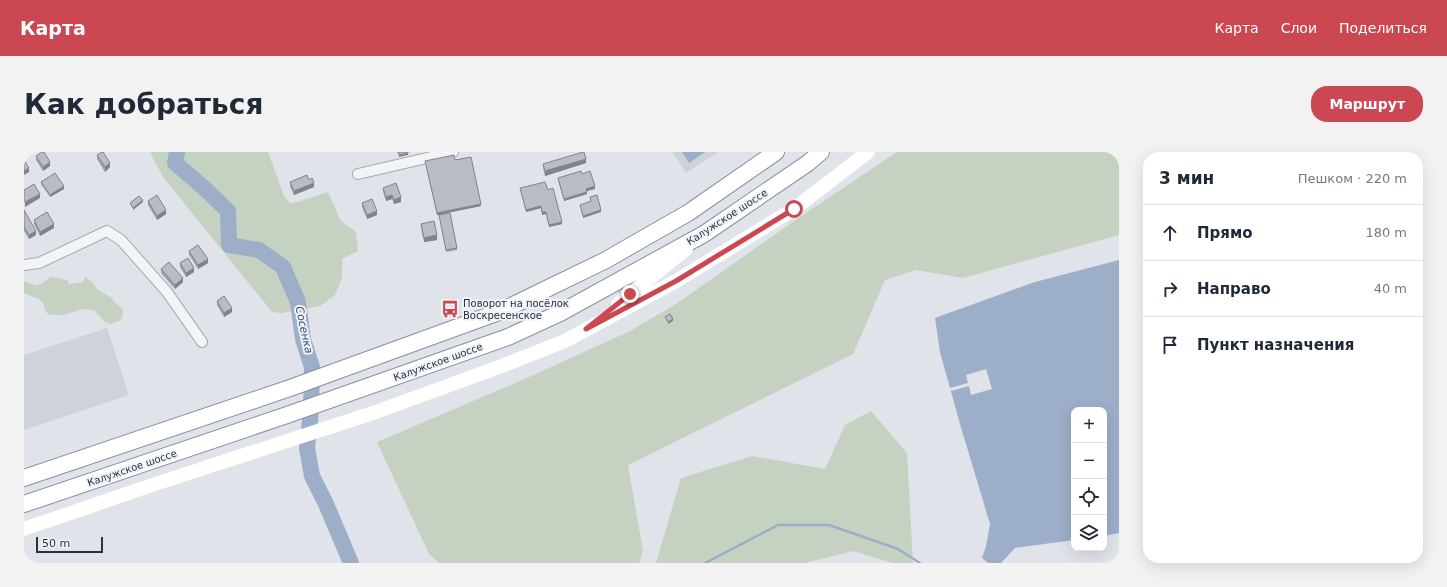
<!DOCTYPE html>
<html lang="ru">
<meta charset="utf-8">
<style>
:root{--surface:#fff;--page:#f2f2f3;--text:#1f2937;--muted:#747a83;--line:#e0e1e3;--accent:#cb4852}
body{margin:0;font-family:"DejaVu Sans",sans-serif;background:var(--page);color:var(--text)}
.controls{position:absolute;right:12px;bottom:12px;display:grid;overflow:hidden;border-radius:8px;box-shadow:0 4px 16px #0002}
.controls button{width:36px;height:36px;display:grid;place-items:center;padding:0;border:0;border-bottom:1px solid var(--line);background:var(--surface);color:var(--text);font:20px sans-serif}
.scale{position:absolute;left:12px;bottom:10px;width:67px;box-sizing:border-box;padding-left:4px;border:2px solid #293040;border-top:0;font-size:11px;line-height:14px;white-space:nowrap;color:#293040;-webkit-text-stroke:3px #f0f2f6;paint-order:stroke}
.stop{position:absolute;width:12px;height:12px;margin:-9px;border:3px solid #cb4852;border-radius:50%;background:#fff}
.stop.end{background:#cb4852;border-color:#fff;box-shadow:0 1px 4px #0008}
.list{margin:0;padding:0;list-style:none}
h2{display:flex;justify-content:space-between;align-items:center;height:52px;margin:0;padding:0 16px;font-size:17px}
h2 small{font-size:13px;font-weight:400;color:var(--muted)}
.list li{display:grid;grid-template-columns:26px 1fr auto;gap:12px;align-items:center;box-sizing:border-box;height:56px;padding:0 16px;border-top:1px solid var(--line)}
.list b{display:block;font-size:15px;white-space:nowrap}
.list em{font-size:13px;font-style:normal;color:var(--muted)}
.icon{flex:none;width:22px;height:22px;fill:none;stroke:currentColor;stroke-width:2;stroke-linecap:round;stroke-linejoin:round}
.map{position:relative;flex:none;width:1095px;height:411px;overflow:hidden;border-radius:16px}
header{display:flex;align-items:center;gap:24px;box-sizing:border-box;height:56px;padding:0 20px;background:var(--accent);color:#fff}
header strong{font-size:19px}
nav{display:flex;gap:22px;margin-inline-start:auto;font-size:14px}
.intro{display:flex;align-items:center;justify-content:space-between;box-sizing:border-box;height:96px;padding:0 24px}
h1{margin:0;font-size:28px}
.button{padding:10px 18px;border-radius:16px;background:var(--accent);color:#fff;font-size:14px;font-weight:700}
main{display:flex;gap:24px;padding:0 24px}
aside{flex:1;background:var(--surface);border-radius:16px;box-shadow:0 4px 16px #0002}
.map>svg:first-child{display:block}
.built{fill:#ced2db}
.green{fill:#c5d2c1}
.water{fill:#9caec8}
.pier{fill:#e0e3e9}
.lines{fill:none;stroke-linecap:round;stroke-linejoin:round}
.stream{stroke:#9caec8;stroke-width:2.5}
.river{stroke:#9caec8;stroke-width:16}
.minor-casing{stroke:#a5aab3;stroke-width:12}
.trunk-casing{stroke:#888f9f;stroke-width:18}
.minor{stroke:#f3f4f7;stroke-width:10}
.secondary{stroke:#fff;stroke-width:14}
.trunk{stroke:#fff;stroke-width:16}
.wall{fill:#9da2a9}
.shaded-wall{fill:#80848a}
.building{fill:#b7bcc5;stroke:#80848a}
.route{stroke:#cb4852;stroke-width:5}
.labels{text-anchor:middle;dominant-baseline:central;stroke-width:4;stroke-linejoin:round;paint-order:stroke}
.street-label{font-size:10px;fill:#293040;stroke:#f0f2f6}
.poi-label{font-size:10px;fill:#293040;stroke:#f0f2f6;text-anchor:start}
.water-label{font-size:11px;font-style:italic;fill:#344c73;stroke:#f0f2f6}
</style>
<header>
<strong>Карта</strong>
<nav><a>Карта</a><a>Слои</a><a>Поделиться</a></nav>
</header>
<div class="intro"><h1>Как добраться</h1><a class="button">Маршрут</a></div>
<main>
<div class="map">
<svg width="1095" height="411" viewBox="0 0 1095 411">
<rect width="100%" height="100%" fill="#e0e3e9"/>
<g class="built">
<polygon points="648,0 694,0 662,21"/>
<polygon points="83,176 105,243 0,278 0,203"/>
</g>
<g class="green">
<polygon points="126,0 244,0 260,44 267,52 304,40 317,69 332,80 334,99 318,107 318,126 311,143 296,154 258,161 248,160 139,25"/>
<polygon points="873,0 1095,0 1095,83 939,126 892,118 861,128 829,202 604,313 619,399 615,411 415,411 405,402 353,290 505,225 606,179 652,152 773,67"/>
<path d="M 28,125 L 43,128 L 45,132 L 59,130 L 61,125 L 69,131 L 74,138 L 88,146 L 90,150 L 98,156 L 99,161 L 98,165 L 95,169 L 86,172 L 81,170 L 71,159 L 67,158 L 57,157 L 40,163 L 26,163 L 22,160 L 19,151 L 15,147 L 0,141 L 0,129 C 4,130 6,132 10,133 C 17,135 21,127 28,125 Z"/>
<polygon points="847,259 883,301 889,411 868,411 829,399 781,411 632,411 657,326 728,304 801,317 821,273"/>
</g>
<g class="water">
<polygon points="658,0 681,0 665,11"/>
<polygon points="1095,108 1095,381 1080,384 1080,258 1050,258 1050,388 991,396 977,411 964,411 958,406 962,394 966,372 936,272 916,200 911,166 1011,130"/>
</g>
<polygon class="pier" points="962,217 968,237 947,243 945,234 927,239 926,236 944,231 942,223"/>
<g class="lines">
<polyline class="stream" points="681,411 754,373 805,373 874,397 896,411"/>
<polyline class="river" points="153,0 151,11 179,35 204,59 205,93 235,98 259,115 274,150 279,187 288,215 287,259 283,296 288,324 302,352 327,411"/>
<g class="minor-casing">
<g id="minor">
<polyline points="334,22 429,0"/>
<polyline points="0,113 15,111 83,79 97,88 143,140 178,190"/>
</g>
</g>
<g class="trunk-casing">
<g id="trunk">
<polyline points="0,326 266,236 475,160 582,108 622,85 664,61 752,0"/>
<polyline points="0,352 263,263 484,185 536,161 680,82 784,11 797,0"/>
</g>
</g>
<use href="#minor" class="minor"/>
<g class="secondary">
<polyline points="594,152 662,97"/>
<polyline points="0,377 131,332 349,261 475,215 541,189 652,129 770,57 844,0"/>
</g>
<use href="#trunk" class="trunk"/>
</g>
<g class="wall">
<polygon points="73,3 86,15 81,20 73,7"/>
<polygon points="12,4 26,14 19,19 12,8"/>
<polygon points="431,8 457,54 413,63 401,9"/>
<polygon points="562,11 521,24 519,16 519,12"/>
<polygon points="558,22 571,37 563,39 563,42 540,49 534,28 534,26"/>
<polygon points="285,28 290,35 270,43 266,34 266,30"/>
<polygon points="17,30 40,37 26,45 17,32"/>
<polygon points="359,36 377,50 370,52 368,47 362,49 359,40"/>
<polygon points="496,36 524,38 538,72 525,75 522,62 518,63 517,56 502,60"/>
<polygon points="124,49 142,62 133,68 124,53"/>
<polygon points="338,51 353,63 343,67 338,55"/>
<polygon points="0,58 12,83 5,87 0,79"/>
<polygon points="415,63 433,96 433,98 422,100"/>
<polygon points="10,68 30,76 16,84 10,72"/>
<polygon points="397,72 413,88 400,90 397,76"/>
<polygon points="165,99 184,111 174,117 165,103"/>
<polygon points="156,111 170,120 162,125 156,115"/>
<polygon points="137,117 159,130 151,137 137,121"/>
<polygon points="193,149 208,160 200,165 193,153"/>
</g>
<g class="shaded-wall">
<polygon points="0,0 4,0 0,3"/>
<polygon points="384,1 384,3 375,5 375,3"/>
<polygon points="562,7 562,11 521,24 521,19"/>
<polygon points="26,10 26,14 19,19 19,15"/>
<polygon points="86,11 86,15 81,20 81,15"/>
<polygon points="5,16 5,20 0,23 0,19"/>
<polygon points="290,31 290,35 270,43 270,39"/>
<polygon points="40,34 40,37 26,45 26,43"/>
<polygon points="571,34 571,37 562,39 562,37"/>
<polygon points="563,40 563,42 540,49 540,47"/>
<polygon points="16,42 16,46 1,55 1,50"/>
<polygon points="368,43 368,47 362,49 362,45"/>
<polygon points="377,45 377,50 370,52 370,48"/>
<polygon points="119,48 119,50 109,58 109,56"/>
<polygon points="457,52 457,54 413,63 413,61"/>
<polygon points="517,54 517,56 502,60 502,58"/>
<polygon points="142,58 142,62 133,68 133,64"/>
<polygon points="577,58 577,60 559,66 559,64"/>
<polygon points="353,59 353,63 343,67 343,63"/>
<polygon points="518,60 522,60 522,62 518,63"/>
<polygon points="538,70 538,72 525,75 525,73"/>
<polygon points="30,72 30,76 16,84 16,80"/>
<polygon points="12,79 12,83 5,87 5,83"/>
<polygon points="413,83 413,88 400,90 400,86"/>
<polygon points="184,107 184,111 174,117 174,113"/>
<polygon points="170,116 170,120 162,125 162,121"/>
<polygon points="159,126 159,130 151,137 151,133"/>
<polygon points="208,156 208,160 200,165 200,161"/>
<polygon points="649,167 649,169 644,172 644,170"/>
</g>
<g class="building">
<polygon points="18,0 20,0 26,10 19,15 12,4"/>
<polygon points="78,0 79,0 86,11 81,15 73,3"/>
<polygon points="374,0 384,0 384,1 375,3"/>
<polygon points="559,0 560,0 562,7 521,19 519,12"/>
<polygon points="430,3 431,8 447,5 457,52 413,61 401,9"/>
<polygon points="0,8 5,16 0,19"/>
<polygon points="557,19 558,22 566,19 571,34 562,37 563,40 540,47 534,26"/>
<polygon points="31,21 40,34 26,43 17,30"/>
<polygon points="283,23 285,28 288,26 290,31 270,39 266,30"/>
<polygon points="521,30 524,38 529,36 538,70 525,73 522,60 518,60 517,54 502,58 496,36"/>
<polygon points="372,31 377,45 370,48 368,43 362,45 359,36"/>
<polygon points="10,32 16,42 1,50 0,48 0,38"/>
<polygon points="133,43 142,58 133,64 124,49"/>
<polygon points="573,43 577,58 559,64 556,53 567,49 566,45"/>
<polygon points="115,44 119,48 109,56 106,51"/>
<polygon points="348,47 353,59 343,63 338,51"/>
<polygon points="0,58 12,79 5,83 0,75"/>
<polygon points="23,60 30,72 16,80 10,68"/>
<polygon points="426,61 433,96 422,98 415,63"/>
<polygon points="410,69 413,83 400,86 397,72"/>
<polygon points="174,93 184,107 174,113 165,99"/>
<polygon points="164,106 170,116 162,121 156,111"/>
<polygon points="145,110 159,126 151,133 137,117"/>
<polygon points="200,144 208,156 200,161 193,149"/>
<polygon points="646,162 649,167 644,170 641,165"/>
</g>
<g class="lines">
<polyline class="route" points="606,142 562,177 652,129 770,57"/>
</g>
<defs>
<g id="bus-bare" transform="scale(1.38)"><path d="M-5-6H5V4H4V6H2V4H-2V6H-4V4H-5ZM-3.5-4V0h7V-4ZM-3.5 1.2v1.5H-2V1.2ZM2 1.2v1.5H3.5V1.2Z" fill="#cb4852" stroke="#f0f2f6" stroke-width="2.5" paint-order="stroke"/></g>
</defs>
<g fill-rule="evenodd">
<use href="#bus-bare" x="426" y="157"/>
</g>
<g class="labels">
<g class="street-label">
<text transform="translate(703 65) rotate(-33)">Калужское шоссе</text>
<text transform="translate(414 210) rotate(-20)">Калужское шоссе</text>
<text transform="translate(108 316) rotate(-19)">Калужское шоссе</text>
</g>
<g class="poi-label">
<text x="439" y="151">Поворот на посёлок<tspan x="439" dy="12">Воскресенское</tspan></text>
</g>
<g class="water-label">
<text transform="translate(280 178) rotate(78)">Сосенка</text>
</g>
</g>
</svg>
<div class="controls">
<button>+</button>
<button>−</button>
<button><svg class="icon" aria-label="locate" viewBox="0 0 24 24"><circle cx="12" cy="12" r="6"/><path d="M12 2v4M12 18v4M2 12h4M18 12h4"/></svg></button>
<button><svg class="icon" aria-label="layers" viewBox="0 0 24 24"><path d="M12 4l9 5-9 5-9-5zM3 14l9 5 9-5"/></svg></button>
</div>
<div class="scale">50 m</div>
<div class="stop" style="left:770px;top:57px"></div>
<div class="stop end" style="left:606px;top:142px"></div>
</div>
<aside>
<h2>3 мин<small>Пешком · 220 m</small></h2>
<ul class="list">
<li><svg class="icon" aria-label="ahead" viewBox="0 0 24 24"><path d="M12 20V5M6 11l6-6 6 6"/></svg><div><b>Прямо</b></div><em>180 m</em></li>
<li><svg class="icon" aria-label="right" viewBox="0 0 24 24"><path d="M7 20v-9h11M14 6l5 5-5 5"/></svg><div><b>Направо</b></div><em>40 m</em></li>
<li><svg class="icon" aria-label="arrive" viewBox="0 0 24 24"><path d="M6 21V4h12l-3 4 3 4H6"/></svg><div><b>Пункт назначения</b></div></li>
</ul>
</aside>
</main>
